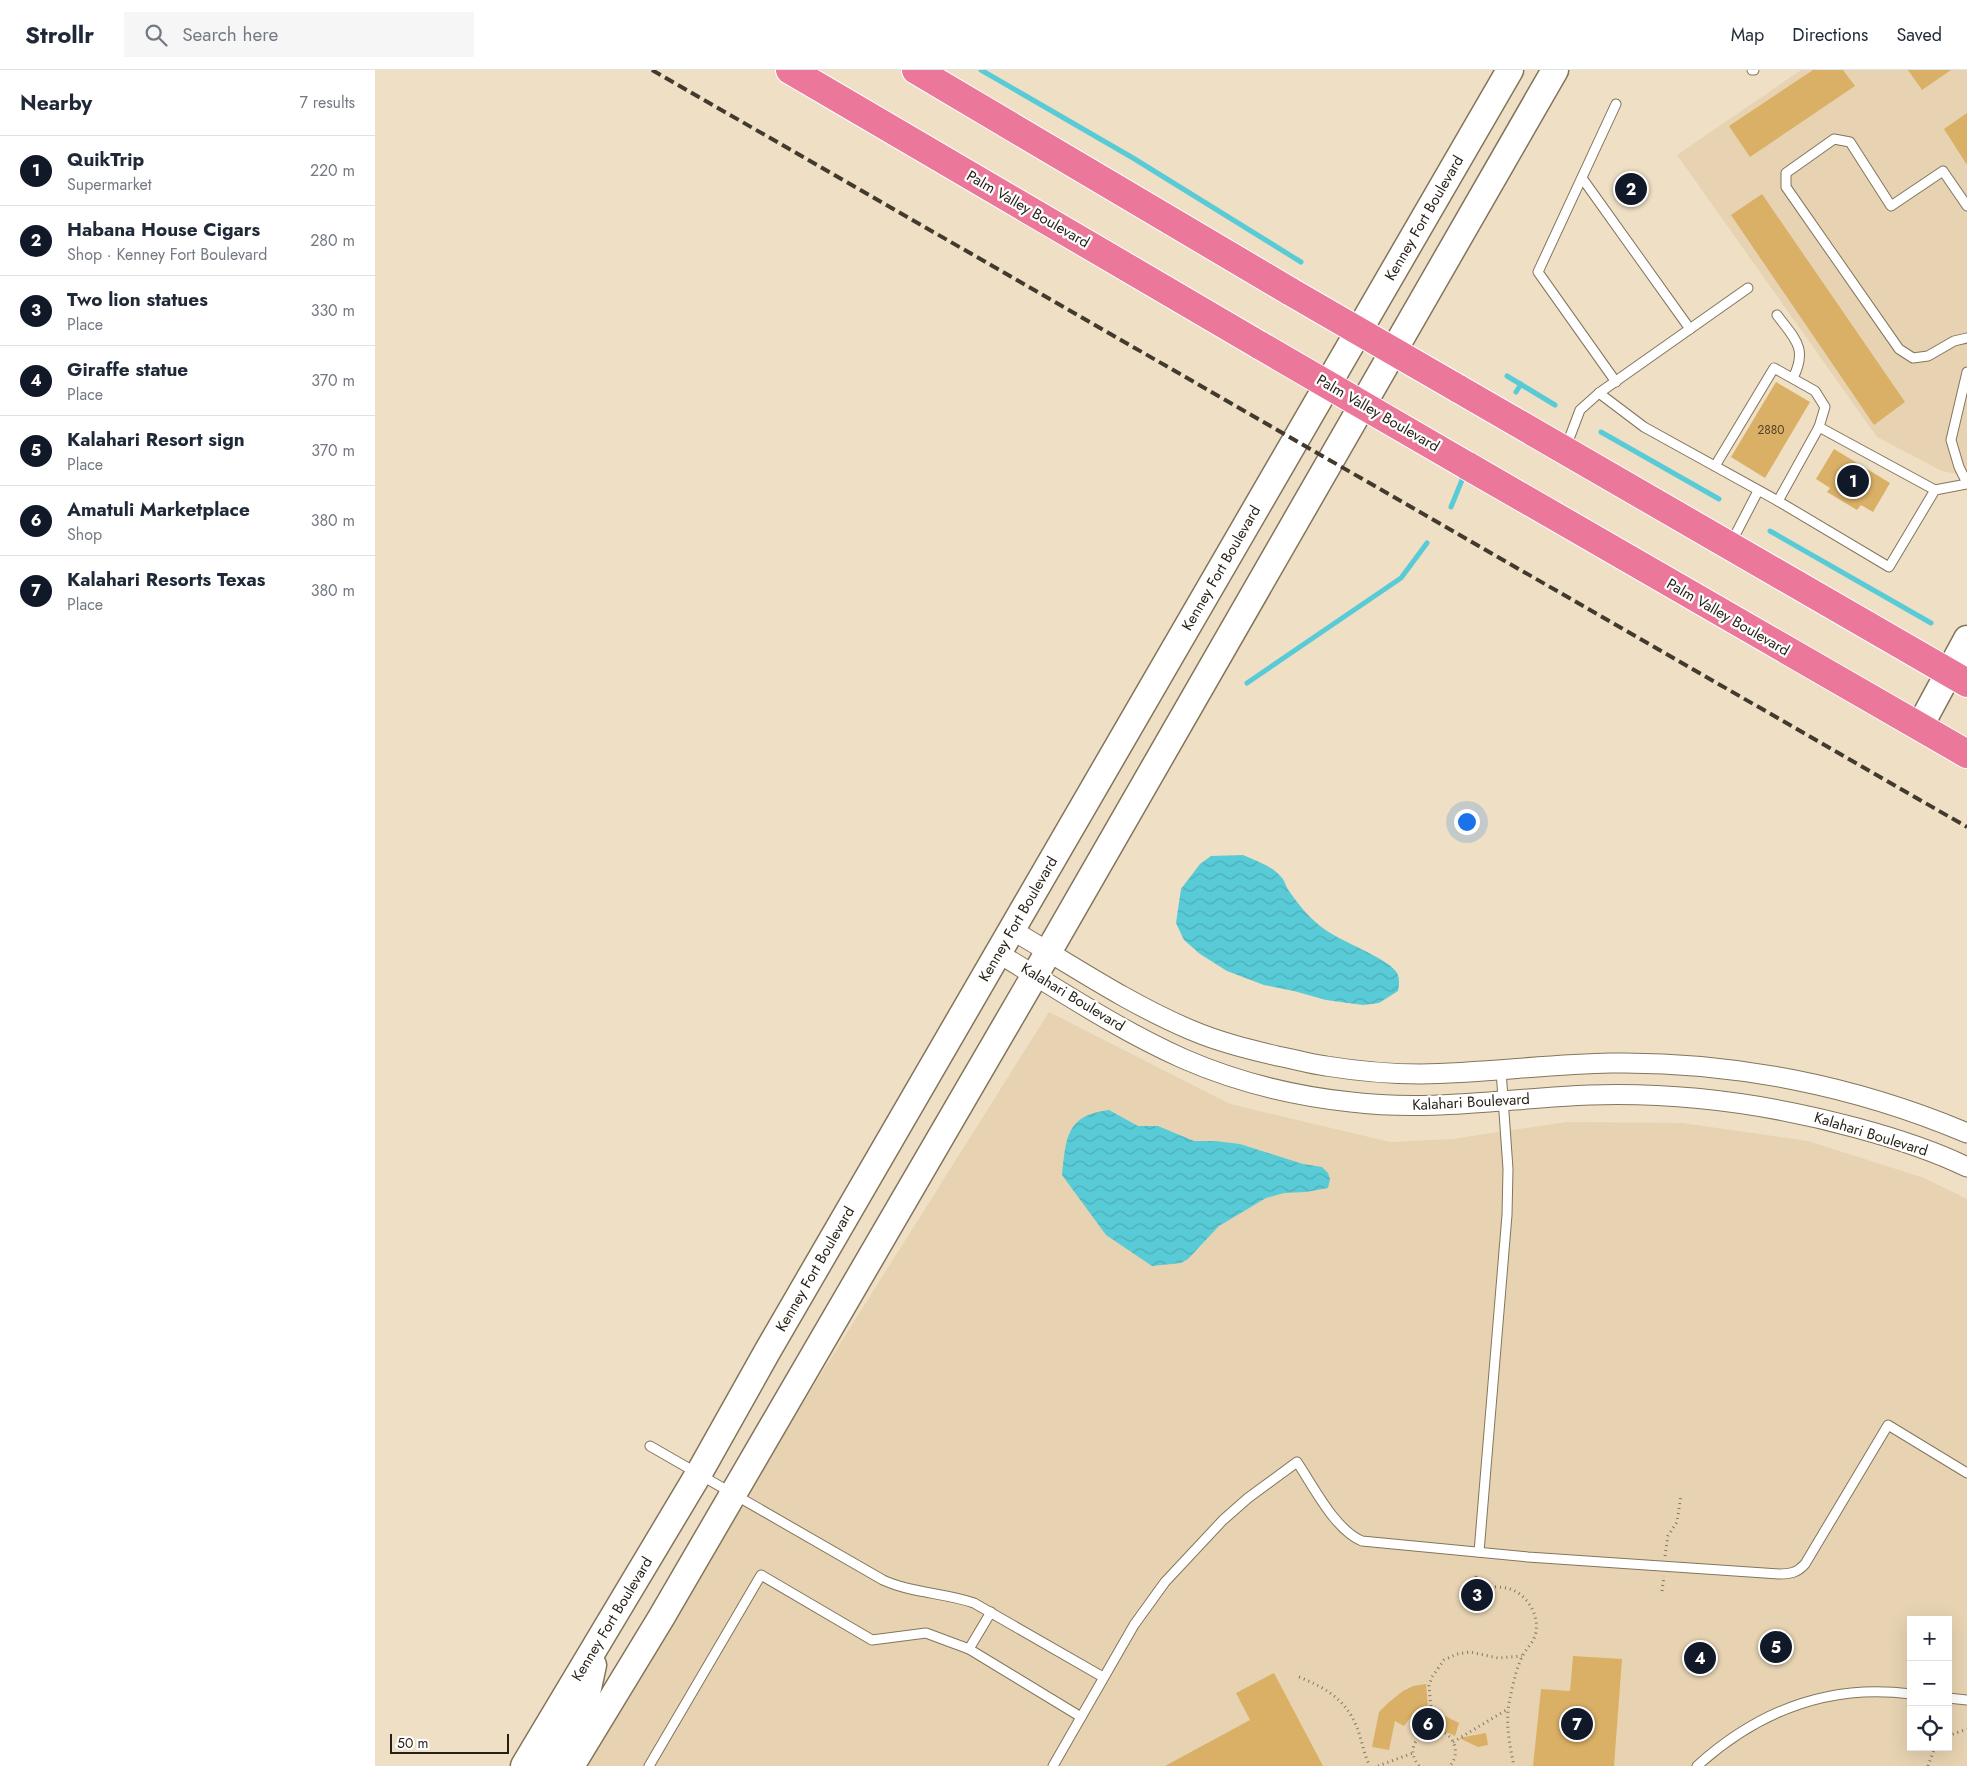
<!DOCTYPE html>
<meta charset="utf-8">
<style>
:root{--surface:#fff;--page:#f6f6f7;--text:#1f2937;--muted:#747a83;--line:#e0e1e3;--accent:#111827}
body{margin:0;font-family:Jost,sans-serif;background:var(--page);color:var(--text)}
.controls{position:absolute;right:15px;bottom:15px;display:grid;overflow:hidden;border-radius:0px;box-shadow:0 5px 20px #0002}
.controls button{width:45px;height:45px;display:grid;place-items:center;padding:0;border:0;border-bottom:1px solid var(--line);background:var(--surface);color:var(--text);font:25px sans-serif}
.scale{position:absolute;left:15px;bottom:12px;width:119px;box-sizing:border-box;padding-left:5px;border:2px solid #251f15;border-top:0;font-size:14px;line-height:18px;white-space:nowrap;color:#251f15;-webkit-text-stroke:4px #fff;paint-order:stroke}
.you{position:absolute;left:1091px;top:751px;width:18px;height:18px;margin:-12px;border:4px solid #fff;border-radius:50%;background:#1a73e8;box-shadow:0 0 0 8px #1a73e833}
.badge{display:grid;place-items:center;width:32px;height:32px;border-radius:50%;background:var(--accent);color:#fff;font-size:16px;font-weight:700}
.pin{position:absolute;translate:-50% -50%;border:2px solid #fff;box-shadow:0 1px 5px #0006}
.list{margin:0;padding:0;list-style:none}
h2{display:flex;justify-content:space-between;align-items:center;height:65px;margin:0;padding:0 20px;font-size:21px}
h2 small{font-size:16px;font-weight:400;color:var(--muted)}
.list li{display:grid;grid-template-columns:32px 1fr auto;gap:15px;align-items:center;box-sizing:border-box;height:70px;padding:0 20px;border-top:1px solid var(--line)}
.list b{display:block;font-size:19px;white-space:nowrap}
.list p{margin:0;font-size:16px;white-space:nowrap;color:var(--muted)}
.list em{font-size:16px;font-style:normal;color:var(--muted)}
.icon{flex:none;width:28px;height:28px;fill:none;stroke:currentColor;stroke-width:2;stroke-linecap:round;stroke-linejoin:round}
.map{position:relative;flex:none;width:1592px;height:1696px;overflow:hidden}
header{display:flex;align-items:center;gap:30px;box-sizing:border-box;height:70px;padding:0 25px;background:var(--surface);border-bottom:1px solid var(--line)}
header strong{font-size:24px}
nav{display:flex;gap:28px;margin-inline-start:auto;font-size:18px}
.search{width:350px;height:45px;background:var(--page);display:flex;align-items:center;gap:12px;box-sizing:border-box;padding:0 18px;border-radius:0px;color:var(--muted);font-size:19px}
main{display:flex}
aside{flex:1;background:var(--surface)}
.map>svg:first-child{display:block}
.built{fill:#e7d3b1;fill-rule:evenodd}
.water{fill:url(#water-waves)}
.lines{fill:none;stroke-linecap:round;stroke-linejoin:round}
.stream{stroke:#58cbd7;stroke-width:5}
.building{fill:#dab066}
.lane-casing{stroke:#83755c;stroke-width:11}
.street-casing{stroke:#83755c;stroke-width:21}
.secondary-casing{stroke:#83755c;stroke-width:29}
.highway-casing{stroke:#fff;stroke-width:30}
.path{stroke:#827766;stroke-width:3;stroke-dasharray:1 4;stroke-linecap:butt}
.lane{stroke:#fff;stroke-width:9}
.street{stroke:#fff;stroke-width:19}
.secondary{stroke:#fff;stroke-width:26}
.highway{stroke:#eb779b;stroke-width:28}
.rail{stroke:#423a2e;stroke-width:4;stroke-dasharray:10 5;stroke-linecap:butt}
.highway-bridge-casing{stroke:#fff;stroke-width:30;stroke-linecap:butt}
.highway-bridge{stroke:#eb779b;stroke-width:28}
.labels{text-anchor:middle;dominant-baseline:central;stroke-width:4.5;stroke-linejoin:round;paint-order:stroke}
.number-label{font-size:12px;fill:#524329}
.street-label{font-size:15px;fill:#251f15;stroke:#fff}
</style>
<header>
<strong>Strollr</strong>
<div class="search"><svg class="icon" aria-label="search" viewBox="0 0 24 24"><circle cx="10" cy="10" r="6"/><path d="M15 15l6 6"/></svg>Search here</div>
<nav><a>Map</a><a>Directions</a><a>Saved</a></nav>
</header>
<main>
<aside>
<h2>Nearby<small>7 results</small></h2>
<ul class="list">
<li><span class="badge">1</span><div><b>QuikTrip</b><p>Supermarket</p></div><em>220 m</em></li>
<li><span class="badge">2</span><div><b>Habana House Cigars</b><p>Shop · Kenney Fort Boulevard</p></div><em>280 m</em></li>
<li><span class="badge">3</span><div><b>Two lion statues</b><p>Place</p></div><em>330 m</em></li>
<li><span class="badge">4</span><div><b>Giraffe statue</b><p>Place</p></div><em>370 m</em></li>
<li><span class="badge">5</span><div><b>Kalahari Resort sign</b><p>Place</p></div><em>370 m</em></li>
<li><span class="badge">6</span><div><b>Amatuli Marketplace</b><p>Shop</p></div><em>380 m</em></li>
<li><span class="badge">7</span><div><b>Kalahari Resorts Texas</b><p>Place</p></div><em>380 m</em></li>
</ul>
</aside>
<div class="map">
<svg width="1592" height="1696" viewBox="0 0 1592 1696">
<defs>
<pattern id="water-waves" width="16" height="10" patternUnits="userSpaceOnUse" patternTransform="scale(1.25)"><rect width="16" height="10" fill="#58cbd7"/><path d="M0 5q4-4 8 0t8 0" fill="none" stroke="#4caeb8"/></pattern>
</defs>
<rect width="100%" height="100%" fill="#efdfc4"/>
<g class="built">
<polygon points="1426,0 1592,0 1592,406 1567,401 1502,367 1302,85"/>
<path d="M 674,942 L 855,1034 L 1015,1072 L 1077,1069 L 1192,1052 L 1307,1053 L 1433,1071 L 1549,1108 L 1592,1129 L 1592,1696 L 212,1696 L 407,1366 ZM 1536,1550 L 1573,1550 L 1573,1677 L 1536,1677 Z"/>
</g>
<g class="water">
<path d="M 868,785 C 881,791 898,796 907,808 C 910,811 911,817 914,821 C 926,838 938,853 957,864 C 971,873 1015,890 1022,903 C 1025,908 1024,916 1023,921 L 1004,933 L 988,935 L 951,930 L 919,921 L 889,915 L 852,901 L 825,884 L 809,870 L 801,853 L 806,819 L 825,794 L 836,786 Z"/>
<path d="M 734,1040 L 763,1056 L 783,1056 L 819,1071 L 840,1071 L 865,1074 L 928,1094 L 947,1097 L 953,1103 L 955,1109 L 953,1118 L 931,1122 L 909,1123 L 891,1128 L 844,1156 L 813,1189 L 806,1193 L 777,1196 L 731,1165 L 687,1105 C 691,1068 691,1045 734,1040 Z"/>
</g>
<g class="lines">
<g class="stream">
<polyline points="606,0 758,88 926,192"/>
<polyline points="1132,306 1180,335"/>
<polyline points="1141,322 1146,314"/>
<polyline points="1226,362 1344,429"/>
<polyline points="1076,437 1087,410"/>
<polyline points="1395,461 1556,553"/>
<polyline points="872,613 1026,508 1052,473"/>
</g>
</g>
<g class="building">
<polygon points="1438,0 1468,0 1480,16 1375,87 1354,56"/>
<polygon points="1533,0 1576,0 1547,20"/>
<polygon points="1592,43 1592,95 1569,59"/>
<polygon points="1387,124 1530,332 1499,355 1356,145"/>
<polygon points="1401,312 1435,332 1390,408 1356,387"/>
<polygon points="1459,379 1515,413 1498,442 1486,435 1482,440 1452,422 1455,418 1441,409"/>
<polygon points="1198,1586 1247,1589 1239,1696 1158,1696 1166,1619 1195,1621"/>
<polygon points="899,1603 948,1696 790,1696 875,1650 861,1623"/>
<polygon points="1051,1614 1054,1649 1045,1640 1035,1648 1029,1656 1020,1651 1014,1680 997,1677 1004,1642 1013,1633 1028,1621 1038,1616"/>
<polygon points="1070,1646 1084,1653 1080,1666 1059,1656"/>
<polygon points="1111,1663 1113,1675 1103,1677 1084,1668"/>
</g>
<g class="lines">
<g class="lane-casing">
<g id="lane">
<polyline points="1377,0 1379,0"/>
<polyline points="1241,34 1163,202 1241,312"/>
<polyline points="1207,108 1315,259"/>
<polyline points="1592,136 1568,101 1516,136 1475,72 1459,69 1411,103 1411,117 1524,279 1538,288 1553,286 1579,271 1592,268"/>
<path d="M 1402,245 C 1420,269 1433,278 1418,308"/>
<polyline points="1592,302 1576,370 1584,397 1592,413"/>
<polyline points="1224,323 1373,218"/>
<polyline points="1191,377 1205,340 1224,323 1269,357 1403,431 1514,497 1560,420 1592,414"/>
<polyline points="1340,396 1399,298 1440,321 1450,337 1444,357"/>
<polyline points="1403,431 1444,357 1560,420"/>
<polyline points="1356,473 1383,421"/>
<path d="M 275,1376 L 508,1510 C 536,1523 570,1523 599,1533 L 728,1607"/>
<polyline points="1104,1482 1132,1145 1133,1099 1126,1000"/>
<polyline points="616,1542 594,1579 706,1647"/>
<polyline points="1573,1628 1592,1630"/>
<polyline points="274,1696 386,1505 497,1570 551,1563 594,1579"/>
<path d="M 678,1696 L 759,1555 L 790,1512 L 848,1450 L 873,1428 L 922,1392 C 939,1417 960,1460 987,1471 L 1153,1487 L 1404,1504 C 1415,1504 1422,1503 1430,1494 L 1513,1355 L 1592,1403"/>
<path d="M 1322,1696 C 1383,1641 1453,1613 1536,1624"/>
</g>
</g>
<g class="street-casing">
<g id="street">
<path d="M 637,860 C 695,894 754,934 816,960 C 844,972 873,979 902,986 C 919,989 935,994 951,996 C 982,1001 1015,1004 1046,1004 C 1110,1003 1173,994 1236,993 C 1357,991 1481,1016 1592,1063"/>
<path d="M 623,883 C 684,920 744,960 809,989 C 862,1012 919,1026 976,1032 C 1056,1042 1135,1028 1215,1025 C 1306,1022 1394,1034 1482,1058 C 1519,1068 1557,1080 1592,1097"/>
</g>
</g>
<g class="secondary-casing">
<g id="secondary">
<polyline points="1545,656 1592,569"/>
<polyline points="149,1696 323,1405 392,1282 1135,0"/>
<polyline points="174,1696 208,1641 218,1595"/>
<polyline points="196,1696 286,1548 660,905 1180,0"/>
</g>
</g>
<g class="highway-casing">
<g id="highway">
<polyline points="415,0 886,276"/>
<polyline points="541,0 916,222"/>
<polyline points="1082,318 1592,613"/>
<polyline points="1091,395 1592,684"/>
</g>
</g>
<g class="path">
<polyline points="1290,1486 1293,1466 1302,1452 1306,1425"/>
<path d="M 1101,1506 L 1100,1516 C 1111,1517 1125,1516 1135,1519 C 1151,1524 1164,1544 1161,1561 C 1160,1572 1151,1578 1147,1587 C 1141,1599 1138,1615 1135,1628 C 1130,1651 1134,1673 1139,1696"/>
<polyline points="1287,1521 1289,1506"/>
<path d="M 924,1607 C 949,1617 970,1629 981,1655 C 987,1669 988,1683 995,1696"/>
<polyline points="1058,1661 1054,1616 1057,1607 1069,1590 1082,1584 1095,1582 1123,1588 1147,1586"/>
<polyline points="1573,1666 1592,1659"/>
<polyline points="1078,1672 1133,1639"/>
<polyline points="1003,1696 1038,1683"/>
<path d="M 1044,1696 C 1022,1669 1067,1644 1079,1674 C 1082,1682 1080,1690 1075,1696"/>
<polyline points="1553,1696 1560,1677"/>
</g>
<use href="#lane" class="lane"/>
<use href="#street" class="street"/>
<use href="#secondary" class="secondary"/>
<use href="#highway" class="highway"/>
<polyline class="rail" points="277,0 1592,757"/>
<g class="highway-bridge-casing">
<g id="highway-bridge">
<polyline points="916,222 1082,318"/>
<polyline points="886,276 1091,395"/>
</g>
</g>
<use href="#highway-bridge" class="highway-bridge"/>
</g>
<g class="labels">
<g class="number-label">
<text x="1396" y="360">2880</text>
</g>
<g class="street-label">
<text transform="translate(653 139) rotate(30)">Palm Valley Boulevard</text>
<text transform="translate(1049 148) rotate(-60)">Kenney Fort Boulevard</text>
<text transform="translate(1003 343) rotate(30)">Palm Valley Boulevard</text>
<text transform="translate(846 498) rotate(-60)">Kenney Fort Boulevard</text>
<text transform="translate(1353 547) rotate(30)">Palm Valley Boulevard</text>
<text transform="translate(643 849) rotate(-60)">Kenney Fort Boulevard</text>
<text transform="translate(698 927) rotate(31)">Kalahari Boulevard</text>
<text transform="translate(1096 1032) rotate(-3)">Kalahari Boulevard</text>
<text transform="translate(1496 1064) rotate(17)">Kalahari Boulevard</text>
<text transform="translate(440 1199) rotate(-60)">Kenney Fort Boulevard</text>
<text transform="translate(237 1549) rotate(-59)">Kenney Fort Boulevard</text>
</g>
</g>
</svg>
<div class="controls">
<button>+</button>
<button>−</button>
<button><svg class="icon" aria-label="locate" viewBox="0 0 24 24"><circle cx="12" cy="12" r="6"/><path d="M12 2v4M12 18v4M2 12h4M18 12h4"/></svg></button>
</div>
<div class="scale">50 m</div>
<div class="you"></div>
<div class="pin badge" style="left:1478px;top:411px">1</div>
<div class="pin badge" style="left:1256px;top:119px">2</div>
<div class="pin badge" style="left:1102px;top:1525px">3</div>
<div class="pin badge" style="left:1325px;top:1588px">4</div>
<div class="pin badge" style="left:1401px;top:1577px">5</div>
<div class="pin badge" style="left:1053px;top:1654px">6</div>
<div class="pin badge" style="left:1202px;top:1654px">7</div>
</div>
</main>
